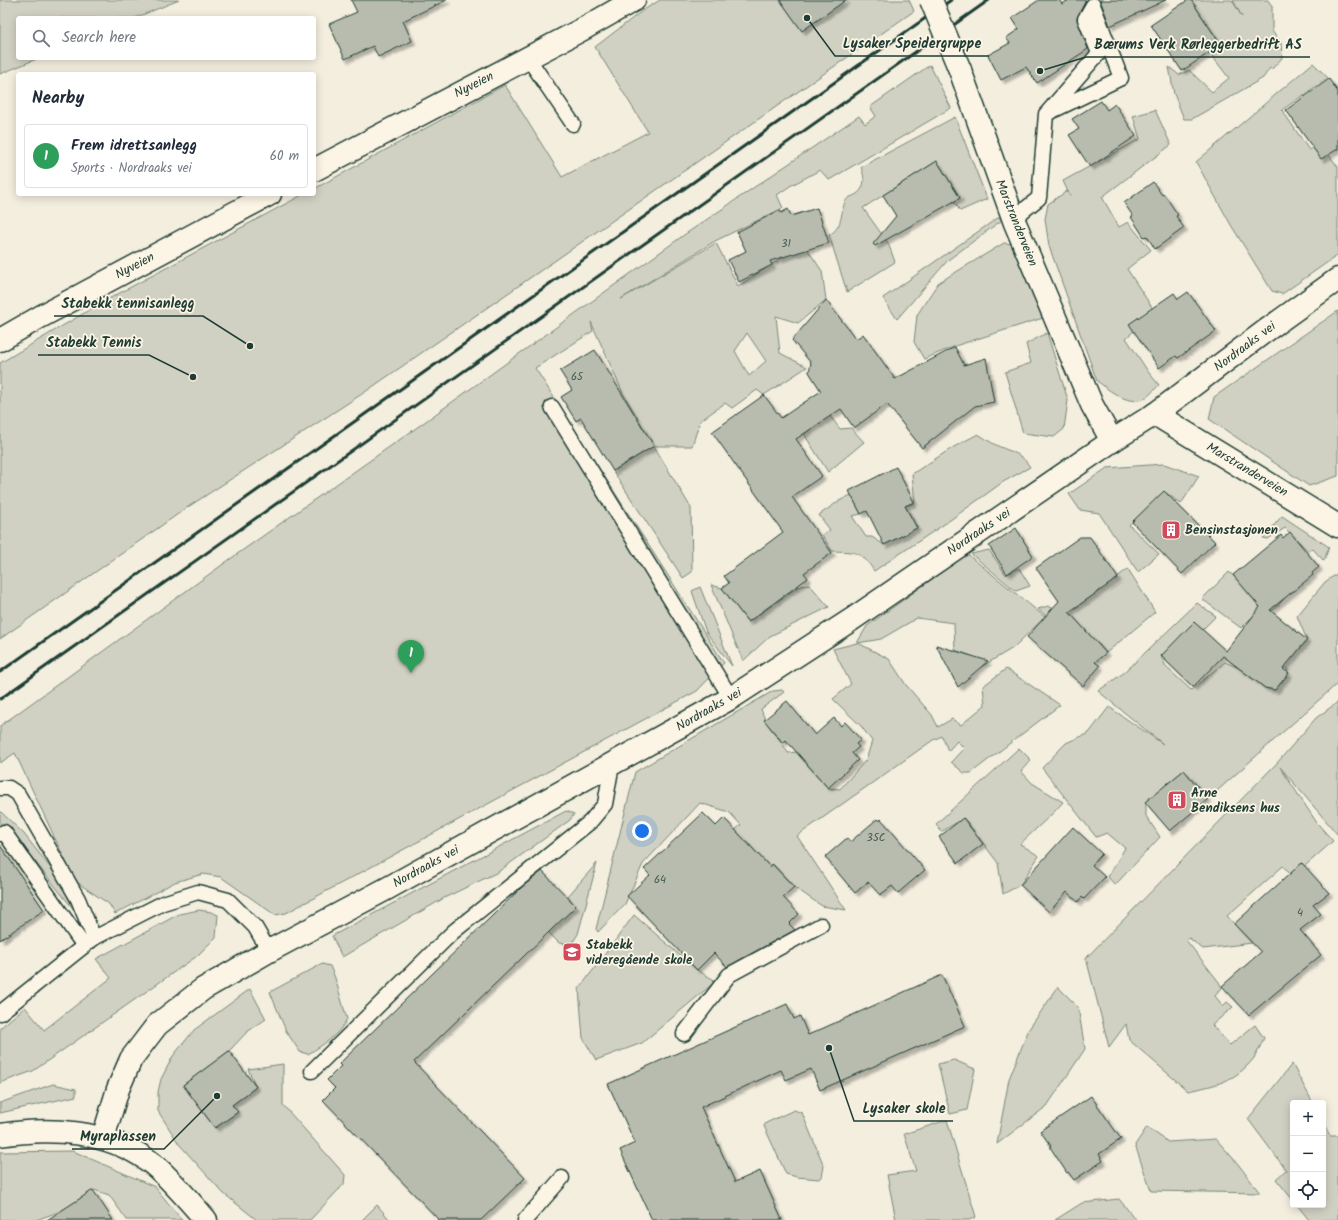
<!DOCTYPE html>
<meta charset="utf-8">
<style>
:root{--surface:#fff;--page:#f2f2f3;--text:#1f2937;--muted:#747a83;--line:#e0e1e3;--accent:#0b8043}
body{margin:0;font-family:Kalam,sans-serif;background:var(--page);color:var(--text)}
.controls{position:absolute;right:12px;bottom:12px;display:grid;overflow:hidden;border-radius:4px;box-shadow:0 2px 10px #0003}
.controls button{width:36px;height:36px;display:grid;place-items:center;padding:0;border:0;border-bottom:1px solid var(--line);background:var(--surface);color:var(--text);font:20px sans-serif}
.you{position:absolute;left:642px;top:831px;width:14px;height:14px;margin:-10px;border:3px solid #fff;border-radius:50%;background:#1a73e8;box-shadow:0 0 0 6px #1a73e833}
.badge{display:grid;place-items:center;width:26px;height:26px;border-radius:50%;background:var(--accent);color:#fff;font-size:13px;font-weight:700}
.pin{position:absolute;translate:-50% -33px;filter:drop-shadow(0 1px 2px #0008)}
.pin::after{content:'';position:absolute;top:21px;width:14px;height:12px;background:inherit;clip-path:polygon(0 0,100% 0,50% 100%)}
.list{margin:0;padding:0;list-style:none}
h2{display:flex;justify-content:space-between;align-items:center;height:52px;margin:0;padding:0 16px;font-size:17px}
h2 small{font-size:13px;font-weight:400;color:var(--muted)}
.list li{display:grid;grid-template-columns:26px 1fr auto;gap:12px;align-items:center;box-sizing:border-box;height:64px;margin:0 8px 8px;padding:0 8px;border:1px solid var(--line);border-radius:4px}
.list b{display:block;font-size:15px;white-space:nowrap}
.list p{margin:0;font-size:13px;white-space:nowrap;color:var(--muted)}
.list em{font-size:13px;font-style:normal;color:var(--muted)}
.icon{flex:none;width:22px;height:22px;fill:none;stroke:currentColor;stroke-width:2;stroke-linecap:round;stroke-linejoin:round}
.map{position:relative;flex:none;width:1338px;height:1220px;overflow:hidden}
.search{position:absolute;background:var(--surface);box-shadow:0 2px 10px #0003;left:16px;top:16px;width:300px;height:44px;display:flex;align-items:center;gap:10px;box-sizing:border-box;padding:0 14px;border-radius:4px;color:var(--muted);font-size:15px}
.panel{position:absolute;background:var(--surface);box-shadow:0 2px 10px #0003;left:16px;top:72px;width:300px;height:124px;border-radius:4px}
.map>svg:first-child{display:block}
.green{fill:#d0d1c2;stroke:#78877b;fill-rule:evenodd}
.building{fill:#b8bcae;stroke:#1f3d34;filter:url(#shadow)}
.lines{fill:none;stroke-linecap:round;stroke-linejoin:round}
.service-casing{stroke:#1f3d34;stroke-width:17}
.minor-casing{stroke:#1f3d34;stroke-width:25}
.secondary-casing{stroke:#1f3d34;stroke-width:25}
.service{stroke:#fcf5e5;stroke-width:14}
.minor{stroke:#fcf5e5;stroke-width:22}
.secondary{stroke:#fcf5e5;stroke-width:22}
.rail{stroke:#1f3d34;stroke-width:3}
.minor-bridge-casing{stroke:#1f3d34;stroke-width:25;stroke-linecap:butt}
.minor-bridge{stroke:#fcf5e5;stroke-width:22}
.labels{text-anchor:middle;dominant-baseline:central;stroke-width:3.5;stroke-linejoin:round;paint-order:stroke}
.number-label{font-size:11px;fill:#455d52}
.street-label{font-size:13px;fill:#1f3d34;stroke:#fcf5e5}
.poi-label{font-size:13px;font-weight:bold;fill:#1f3d34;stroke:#fcf5e5;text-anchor:start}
.leader{fill:none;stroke:#1f3d34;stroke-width:1.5}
.callout-dot{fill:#1f3d34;stroke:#fcf5e5;stroke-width:1.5}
.callout-label{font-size:14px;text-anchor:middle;font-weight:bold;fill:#1f3d34;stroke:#fcf5e5;stroke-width:3.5;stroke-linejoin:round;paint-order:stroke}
</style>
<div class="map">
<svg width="1338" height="1220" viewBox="0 0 1338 1220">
<defs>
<filter id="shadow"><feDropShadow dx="3.5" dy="3.5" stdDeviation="1" flood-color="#0004"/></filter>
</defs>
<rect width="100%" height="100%" fill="#f3eede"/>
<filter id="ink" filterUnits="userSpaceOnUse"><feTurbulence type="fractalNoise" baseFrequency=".025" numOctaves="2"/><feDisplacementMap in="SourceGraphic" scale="8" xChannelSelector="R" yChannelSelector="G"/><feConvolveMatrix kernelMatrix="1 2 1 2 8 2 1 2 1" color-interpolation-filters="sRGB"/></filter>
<g filter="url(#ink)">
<g class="green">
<polygon points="0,0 179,0 135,18 18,18 18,58 39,58 0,74"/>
<polygon points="660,0 909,0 914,11 553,262 365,392 188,507 0,639 0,363 101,303 304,194 314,194 314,189 505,85 562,177 648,132 595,47 642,11"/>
<polygon points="1191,0 1232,0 1242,17 1233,0 1268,0 1272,6 1272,31 1281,43 1282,58 1272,69 1270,68 1263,78 1192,119 1184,119 1174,94 1169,67 1179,75 1189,70 1212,92 1229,78 1212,56 1221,45"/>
<polygon points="1313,63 1328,78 1282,110 1309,150 1320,143 1338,167 1338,255 1282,294 1272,291 1231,225 1196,162"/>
<path d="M 930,65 L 951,108 L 829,180 L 820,170 L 790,186 L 777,195 L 783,208 L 715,241 L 621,299 L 716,243 L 738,286 L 804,244 L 822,271 L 826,300 L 798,323 L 776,316 L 780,353 L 807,367 L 764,395 L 757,390 L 732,408 L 725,403 L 700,421 L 692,446 L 654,446 L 691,508 L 692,572 L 683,578 L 613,471 L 654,446 L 623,393 L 591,322 L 593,331 L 535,368 L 724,663 L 697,691 L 286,913 L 275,915 L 221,877 L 203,874 L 175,882 L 115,914 L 109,904 L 75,881 L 15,753 L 0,763 L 0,726 L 233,557 L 419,426 L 684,235 L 859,116 L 865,124 L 876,116 L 870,107 ZM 747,333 L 766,361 L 749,376 L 735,351 Z"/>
<path d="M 1155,110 L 1171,145 L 1102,197 L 1119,227 L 1128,222 L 1151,250 L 1127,269 L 1155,312 L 1126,338 L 1149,373 L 1159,385 C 1155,389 1150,395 1145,398 C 1129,407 1109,390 1097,381 L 1049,246 L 1045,219 L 1048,204 L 1067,191 L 1070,196 L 1063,181 L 1140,139 L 1133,116 Z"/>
<path d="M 955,117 L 987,199 L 960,211 L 954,201 L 960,198 L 937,161 L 863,208 L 888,243 L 895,262 L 847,292 L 829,235 C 843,227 840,215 845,202 C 848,197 851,197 855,195 C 866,189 865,177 861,167 Z"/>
<polygon points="999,217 1002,220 948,260 897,319 883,298"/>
<polygon points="1004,243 1012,244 1043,318 958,345 924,359 914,342 917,315 938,283"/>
<polygon points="1338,311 1338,476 1309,486 1209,419 1214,397"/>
<polygon points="1047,333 1068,400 1064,429 1054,437 1023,433 1005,372 1031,363 1026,344"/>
<polygon points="830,416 840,429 851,428 864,442 828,472 804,434"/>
<path d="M 978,434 C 985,438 991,443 998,446 C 1013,453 1020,452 1030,467 L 1003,482 L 946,523 L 874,571 C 861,550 854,552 832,551 L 822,535 L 830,530 L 819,515 L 839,501 L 851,495 L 861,514 L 852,516 L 866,537 L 872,537 L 884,545 L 917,528 L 905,506 L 915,503 L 912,474 L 952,448 Z"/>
<polygon points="1164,464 1199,476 1181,504 1165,492 1129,525 1159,554 1138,572 1099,513 1080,510 1069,494 1107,468"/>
<polygon points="1282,516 1329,547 1324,561 1312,548 1308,551 1285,528 1268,539 1263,538"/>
<polygon points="989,550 1006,575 1019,568 1030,586 1016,591 971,554"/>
<path d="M 967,554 L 1045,617 L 1013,648 L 981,667 L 972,656 L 955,650 L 954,623 L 917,618 L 881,639 L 858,643 L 889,659 L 906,685 L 932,715 L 938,727 L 952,719 L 961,725 L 985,705 L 983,686 L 1006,669 L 1060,705 L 971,773 L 964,773 L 951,762 L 964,748 L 957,741 L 948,751 L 942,736 L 933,740 L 797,836 L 846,910 L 822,906 L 794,887 L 773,864 L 770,867 L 735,830 L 741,825 L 729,812 L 700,803 L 643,864 L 625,904 L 598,932 L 596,929 L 635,772 L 773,691 L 782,690 L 784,692 L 761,709 C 766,727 779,736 788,753 L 796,752 L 828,788 L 840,789 L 866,760 L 872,741 L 861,726 L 833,699 L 851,684 L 833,649 L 857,643 L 867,626 Z"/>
<polygon points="1128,569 1155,612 1106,653 1099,644 1089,652 1038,609 1048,606 1066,615"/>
<path d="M 1229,572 L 1239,581 L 1263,611 L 1281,596 L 1284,599 C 1273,611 1271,615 1254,615 L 1241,628 L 1202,599 Z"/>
<polygon points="1338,573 1338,683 1208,799 1184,770 1146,802 1146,816 1160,837 1115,885 1108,877 1125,848 1107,833 1096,837 1042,768 1066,743 1089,733 1109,707 1163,744 1098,691 1125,672 1197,603 1216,616 1185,647 1161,656 1166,667 1191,690 1225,662 1239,668 1265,688 1275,690 1289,673 1285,666 1307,640 1297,616 1325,582"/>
<polygon points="809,584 829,607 770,636 743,661 711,585 722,588 748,622 798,587"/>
<polygon points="700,587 732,666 706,632 692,591"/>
<path d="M 1338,702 L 1338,835 L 1280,767 L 1317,823 L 1333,841 L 1305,866 L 1302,863 L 1290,874 L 1283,866 L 1227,916 L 1252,943 L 1203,949 L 1189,938 L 1186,940 L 1219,982 L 1222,988 L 1215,996 L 1223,1006 L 1227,1002 L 1233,1007 L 1212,1025 L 1230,1045 L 1255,1025 L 1264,1038 C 1261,1044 1258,1052 1254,1058 C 1235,1082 1216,1085 1188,1091 L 1129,1040 L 1126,1024 L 1109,1047 L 1086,958 L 1277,763 L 1316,718 Z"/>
<polygon points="1019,748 1031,760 1021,771 1032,783 1063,802 1054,812 1020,844 1039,856 1020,885 1003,894 998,863 964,818 941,832 936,824"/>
<polygon points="0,811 24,834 57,876 75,911 4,823 0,825"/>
<polygon points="566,811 574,814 570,820 498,872 446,897 342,957 332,936"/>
<polygon points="597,863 578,934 571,945 559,943 548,932 575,906 568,896"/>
<polygon points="199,910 211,912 218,915 216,937 197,956 33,1071 0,1083 0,1028 25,1007 44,1030 111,978 96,959 179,914"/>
<polygon points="634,915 697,970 716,981 642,1043 596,1060 583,1038 579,989"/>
<path d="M 322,964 L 330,966 L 335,978 L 347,1019 C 338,1036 323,1045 308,1054 L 300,1052 L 286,1031 L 270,992 Z"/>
<polygon points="1058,987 1078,1007 1085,1049 1047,1106 997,1144 1009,1079 1029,1029"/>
<polygon points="250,989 266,1019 247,1032 229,1051 183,1085 215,1128 237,1112 232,1105 256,1087 248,1069 283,1064 283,1105 345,1175 344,1184 310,1220 257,1220 223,1193 179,1144 158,1111 158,1092 161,1079 173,1056 194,1030"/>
<polygon points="954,1060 975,1069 967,1110 950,1114 938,1064"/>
<polygon points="1292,1064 1313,1103 1293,1103 1293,1200 1276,1179 1286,1170 1248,1119"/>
<polygon points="53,1084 76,1089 76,1096 0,1113 0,1103"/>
<polygon points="794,1110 802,1113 824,1166 822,1177 819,1179 797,1177 786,1174 764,1126 766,1123"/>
<polygon points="947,1120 976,1217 969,1220 896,1220 887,1175 916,1171 904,1134"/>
<polygon points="1323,1122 1330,1136 1338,1136 1338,1220 1309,1220 1297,1205 1323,1205"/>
<polygon points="1147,1127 1168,1142 1216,1139 1238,1164 1260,1193 1151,1191 1135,1145"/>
<polygon points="73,1151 155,1187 182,1220 127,1220 109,1195 94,1190 61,1211 36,1220 0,1220 0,1152"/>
<polygon points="1119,1199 1136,1220 1055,1220 1082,1203"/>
<polygon points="377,1205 390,1220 362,1220"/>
</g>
<g class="building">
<polygon points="351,0 447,0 403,21 412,41 378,57 373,46 345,59 329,24 357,12"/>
<polygon points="780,0 846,0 802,31"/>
<polygon points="1039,0 1059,0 1062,4 1069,0 1086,0 1077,19 1088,49 1037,83 1026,67 1001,80 988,55 1010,43 1006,38 1019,29 1012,18"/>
<polygon points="1100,0 1166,0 1110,26"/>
<polygon points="1188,0 1191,0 1221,45 1182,71 1151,25"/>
<polygon points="1329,79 1338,92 1338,149 1321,159 1286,110"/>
<polygon points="1101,101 1107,110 1115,104 1136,136 1090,167 1069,135 1079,129 1072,119"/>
<polygon points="937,161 960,198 875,246 873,244 896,216 883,195"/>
<polygon points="1153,182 1162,195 1164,194 1178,215 1176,216 1184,228 1155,249 1147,236 1144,237 1131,217 1133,216 1124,203"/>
<polygon points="817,208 829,243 770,261 772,265 739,282 728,260 746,251 737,232 780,210 781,213 788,209 791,216"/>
<polygon points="1188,292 1216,331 1178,358 1176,356 1159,368 1129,324 1174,293 1178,299"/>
<polygon points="826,300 856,339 863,334 895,379 955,347 964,365 986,358 994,402 975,406 922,448 887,404 854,428 841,409 796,439 822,476 792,497 832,553 804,573 808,578 748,622 722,588 729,583 724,576 783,532 712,432 764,395 781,418 821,391 809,372 811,363 792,340"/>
<polygon points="595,350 654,446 613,471 581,418 576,421 561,397 572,390 560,371"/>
<polygon points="896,467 914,502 905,506 917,528 884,545 867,511 861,514 849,491"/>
<polygon points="1164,491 1215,542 1182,574 1132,522"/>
<polygon points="1016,528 1033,556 1007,574 989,546"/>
<polygon points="1290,532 1319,567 1312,573 1313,575 1270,610 1307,640 1283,669 1289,673 1275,690 1265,688 1223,656 1193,687 1161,656 1194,622 1226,651 1260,607 1233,575 1281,535 1283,538"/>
<polygon points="1080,537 1090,537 1118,578 1069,612 1106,653 1095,662 1100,666 1083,686 1027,637 1059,601 1036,568"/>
<polygon points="936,645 988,661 958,687"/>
<polygon points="787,701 815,735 834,718 841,726 845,722 861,740 856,744 859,747 852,753 858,760 828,788 786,740 783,743 764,720"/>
<polygon points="1184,770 1208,799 1170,831 1145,802"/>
<polygon points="703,813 716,826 724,818 770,867 772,864 794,887 783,897 799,914 789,924 795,930 727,967 714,953 697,970 627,896 650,875 644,869"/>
<polygon points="963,818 983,844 958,863 939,837"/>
<polygon points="877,819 879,821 881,819 925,870 898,893 892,886 880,895 868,882 855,893 825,857 847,838 850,842"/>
<polygon points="1073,827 1102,854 1092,865 1105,877 1084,899 1082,897 1078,902 1067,892 1049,912 1020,885"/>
<polygon points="0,845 44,910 0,940"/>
<polygon points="1302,863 1329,893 1313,905 1321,914 1300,930 1321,955 1249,1015 1222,986 1261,952 1234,924"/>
<polygon points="542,871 576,906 414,1062 525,1178 481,1220 439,1220 323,1100 335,1088 327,1080 341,1066 339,1064 523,886"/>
<polygon points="942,975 965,1026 820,1090 811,1069 786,1080 781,1070 701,1107 735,1182 760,1171 782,1220 652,1220 620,1150 635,1143 608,1084 787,1004 794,1019 800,1016 808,1035"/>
<polygon points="229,1051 256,1087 232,1105 238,1112 215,1128 183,1085"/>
<polygon points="1091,1096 1121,1139 1099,1154 1103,1161 1074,1180 1068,1172 1067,1173 1050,1147 1051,1146 1040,1131"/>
<polygon points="93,1190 113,1220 47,1220"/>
</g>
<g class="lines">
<g class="service-casing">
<g id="service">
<polyline points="528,58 573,124"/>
<polyline points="1014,218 1039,198 1046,114 1121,78 1093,5 1085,19 1099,53 1046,114"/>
<polyline points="552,407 731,698"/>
<polyline points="0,788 9,788 18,794 78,899 94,938"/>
<polyline points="0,834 4,832 84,946"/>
<polyline points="0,1013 94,938 163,903 198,892 228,900 255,927 269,951"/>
<polyline points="684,1034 729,975 821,925"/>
<polyline points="312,1071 453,932 590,822 605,804 612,764"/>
<polyline points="525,1220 562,1178"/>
</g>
</g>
<g class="minor-casing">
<g id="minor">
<polyline points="960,70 1015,223 1092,405 1112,441"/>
<polyline points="314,170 585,28 634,0"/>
<polyline points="0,340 40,317 270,194"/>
<polyline points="1155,414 1338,526"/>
<polyline points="103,1138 118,1089 131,1059 157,1025 203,989 269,951 388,888 731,698 851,620 1112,441 1155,414 1264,332 1338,279"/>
</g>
</g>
<g class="secondary-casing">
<path id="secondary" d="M 0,1135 C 50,1127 106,1130 149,1161 C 168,1175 190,1202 206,1220"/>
</g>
<use href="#service" class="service"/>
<use href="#minor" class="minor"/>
<use href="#secondary" class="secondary"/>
<g class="rail">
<polyline points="0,672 951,0"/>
<polyline points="0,699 989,0"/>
</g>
<g class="minor-bridge-casing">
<polyline id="minor-bridge" points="931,0 960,70"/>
</g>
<use href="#minor-bridge" class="minor-bridge"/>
</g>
</g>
<defs>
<g id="building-square" transform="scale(1)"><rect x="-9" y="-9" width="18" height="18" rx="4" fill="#d1495b" stroke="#fcf5e5"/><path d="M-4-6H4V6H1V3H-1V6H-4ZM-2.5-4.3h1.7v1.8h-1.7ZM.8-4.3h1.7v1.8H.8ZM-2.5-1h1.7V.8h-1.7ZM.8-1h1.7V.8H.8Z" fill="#fff"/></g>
<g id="school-square" transform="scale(1)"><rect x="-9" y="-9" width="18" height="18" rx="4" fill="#d1495b" stroke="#fcf5e5"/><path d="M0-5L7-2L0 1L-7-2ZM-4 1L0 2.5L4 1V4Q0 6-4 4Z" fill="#fff"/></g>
</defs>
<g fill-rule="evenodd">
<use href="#building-square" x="1171" y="530"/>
<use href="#building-square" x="1177" y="800"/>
<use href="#school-square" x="572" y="952"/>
</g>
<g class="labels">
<g class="number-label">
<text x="786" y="244">31</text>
<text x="577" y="377">65</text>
<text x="876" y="838">35C</text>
<text x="660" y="880">64</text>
<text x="1300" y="913">4</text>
</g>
<g class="street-label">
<text transform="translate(474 85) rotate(-27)">Nyveien</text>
<text transform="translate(1016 223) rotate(68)">Marstranderveien</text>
<text transform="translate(135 266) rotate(-28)">Nyveien</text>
<text transform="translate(1245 347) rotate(-37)">Nordraaks vei</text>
<text transform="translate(1247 470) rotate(31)">Marstranderveien</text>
<text transform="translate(979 532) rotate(-34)">Nordraaks vei</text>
<text transform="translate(709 710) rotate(-30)">Nordraaks vei</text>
<text transform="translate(426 867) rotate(-29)">Nordraaks vei</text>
</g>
<g class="poi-label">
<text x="1185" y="530">Bensinstasjonen</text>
<text x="1191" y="793">Arne<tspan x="1191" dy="15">Bendiksens hus</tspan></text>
<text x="586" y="945">Stabekk<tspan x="586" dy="15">videregående skole</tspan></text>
</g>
</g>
<path class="leader" d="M807 18L835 56H989M1040 71L1086 57H1310M250 346L203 316H54M193 377L149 355H38M829 1048L854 1121H953M217 1096L164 1149H72"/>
<g class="callout-dot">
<circle cx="807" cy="18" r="4"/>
<circle cx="1040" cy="71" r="4"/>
<circle cx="250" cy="346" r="4"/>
<circle cx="193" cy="377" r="4"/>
<circle cx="829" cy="1048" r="4"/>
<circle cx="217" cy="1096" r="4"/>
</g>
<g class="callout-label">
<text x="912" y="48">Lysaker Speidergruppe</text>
<text x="1198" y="49">Bærums Verk Rørleggerbedrift AS</text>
<text x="128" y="308">Stabekk tennisanlegg</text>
<text x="94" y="347">Stabekk Tennis</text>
<text x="904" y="1113">Lysaker skole</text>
<text x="118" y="1141">Myraplassen</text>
</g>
</svg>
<div class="controls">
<button>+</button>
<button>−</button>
<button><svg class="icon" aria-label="locate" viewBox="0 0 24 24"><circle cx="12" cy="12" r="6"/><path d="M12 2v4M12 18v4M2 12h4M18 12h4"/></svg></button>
</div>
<div class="you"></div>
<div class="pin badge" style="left:411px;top:673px;background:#2e9e5b">1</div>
<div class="search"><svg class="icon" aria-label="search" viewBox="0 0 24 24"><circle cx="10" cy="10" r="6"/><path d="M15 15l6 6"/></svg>Search here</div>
<section class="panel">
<h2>Nearby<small></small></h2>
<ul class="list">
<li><span class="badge" style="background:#2e9e5b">1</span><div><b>Frem idrettsanlegg</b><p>Sports · Nordraaks vei</p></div><em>60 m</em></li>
</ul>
</section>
</div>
